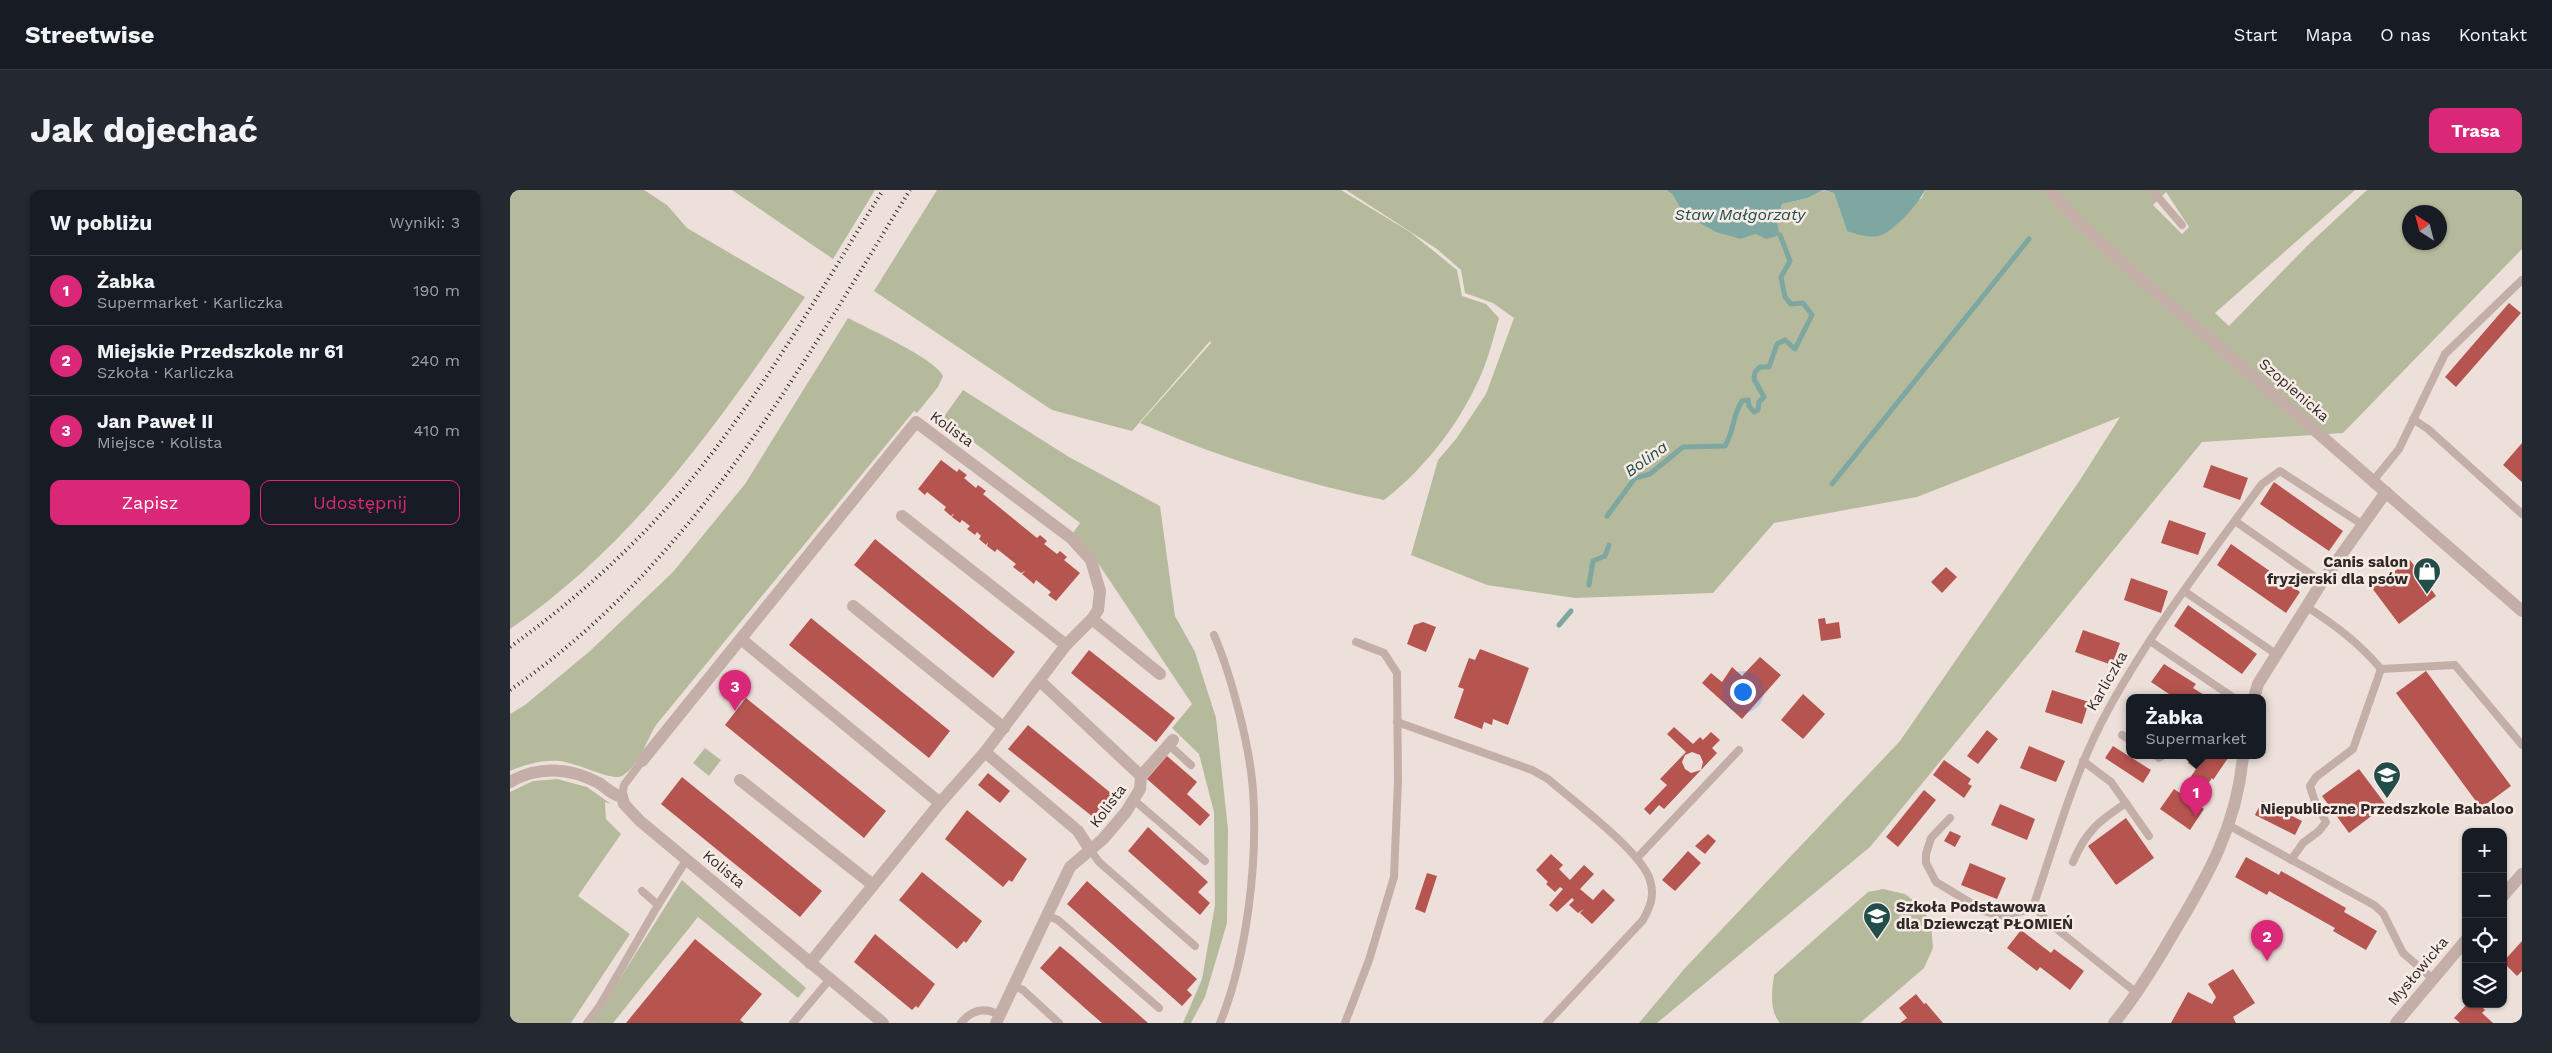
<!DOCTYPE html>
<html lang="pl">
<meta charset="utf-8">
<style>
:root{--surface:#171b24;--page:#242831;--text:#f1f3f6;--muted:#9ea1a6;--line:#363941;--accent:#db2777}
body{margin:0;font-family:"Work Sans",sans-serif;background:var(--page);color:var(--text)}
.controls{position:absolute;right:15px;bottom:15px;display:grid;overflow:hidden;border-radius:10px;box-shadow:0 1px 4px #0004}
.controls button{width:45px;height:45px;display:grid;place-items:center;padding:0;border:0;border-bottom:1px solid var(--line);background:var(--surface);color:var(--text);font:25px sans-serif}
.compass{position:absolute;left:1892px;top:15px;width:45px;height:45px;border-radius:50%;background:var(--surface);box-shadow:0 1px 4px #0004;rotate:324deg}
.you{position:absolute;left:1232px;top:501px;width:18px;height:18px;margin:-12px;border:4px solid #fff;border-radius:50%;background:#1a73e8;box-shadow:0 0 0 8px #1a73e833}
.badge{display:grid;place-items:center;width:32px;height:32px;border-radius:50%;background:var(--accent);color:#fff;font-size:16px;font-weight:700}
.pin{position:absolute;translate:-50% -41px;filter:drop-shadow(0 1px 2px #0008)}
.pin::after{content:'';position:absolute;top:26px;width:18px;height:15px;background:inherit;clip-path:polygon(0 0,100% 0,50% 100%)}
.popup{position:absolute;left:1616px;top:504px;width:140px;height:65px;box-sizing:border-box;display:grid;place-content:center;border-radius:10px;background:var(--surface);filter:drop-shadow(0 1px 4px #0005);font-size:16px;white-space:nowrap;color:var(--muted)}
.popup b{font-size:19px;color:var(--text)}
.popup::after{content:'';position:absolute;left:50%;top:100%;margin-left:-10px;border:10px solid transparent;border-top-color:var(--surface)}
.list{margin:0;padding:0;list-style:none}
h2{display:flex;justify-content:space-between;align-items:center;height:65px;margin:0;padding:0 20px;font-size:21px}
h2 small{font-size:16px;font-weight:400;color:var(--muted)}
.list li{display:grid;grid-template-columns:32px 1fr auto;gap:15px;align-items:center;box-sizing:border-box;height:70px;padding:0 20px;border-top:1px solid var(--line)}
.list b{display:block;font-size:19px;white-space:nowrap}
.list p{margin:0;font-size:16px;white-space:nowrap;color:var(--muted)}
.list em{font-size:16px;font-style:normal;color:var(--muted)}
.actions{display:flex;gap:10px;padding:15px 20px}
.actions a{flex:1;padding:11px 0;border:1px solid var(--accent);border-radius:10px;text-align:center;font-size:18px;color:var(--accent)}
.actions .main{background:var(--accent);color:#fff}
.icon{flex:none;width:28px;height:28px;fill:none;stroke:currentColor;stroke-width:2;stroke-linecap:round;stroke-linejoin:round}
.map{position:relative;flex:none;width:2012px;height:833px;overflow:hidden;border-radius:10px}
header{display:flex;align-items:center;gap:30px;box-sizing:border-box;height:70px;padding:0 25px;background:var(--surface);border-bottom:1px solid var(--line)}
header strong{font-size:24px}
nav{display:flex;gap:28px;margin-inline-start:auto;font-size:18px}
.intro{display:flex;align-items:center;justify-content:space-between;box-sizing:border-box;height:120px;padding:0 30px}
h1{margin:0;font-size:35px}
.button{padding:12px 22px;border-radius:10px;background:var(--accent);color:#fff;font-size:18px;font-weight:700}
main{display:flex;gap:30px;padding:0 30px}
aside{flex:1;background:var(--surface);border-radius:10px;box-shadow:0 1px 4px #0004}
.map>svg:first-child{display:block}
.green{fill:#b6ba9c;fill-rule:evenodd}
.water{fill:#7da7a0}
.lines{fill:none;stroke-linecap:round;stroke-linejoin:round}
.stream{stroke:#7da7a0;stroke-width:5}
.building{fill:#b65450}
.service{stroke:#c4afa8;stroke-width:8}
.minor{stroke:#c4afa8;stroke-width:12}
.tertiary{stroke:#c4afa8;stroke-width:12}
.rail{stroke:#322827;stroke-width:4;stroke-dasharray:1 4;stroke-linecap:butt}
.labels{text-anchor:middle;dominant-baseline:central;stroke-width:5;stroke-linejoin:round;paint-order:stroke}
.street-label{font-size:15px;fill:#322827;stroke:#f6ebe5}
.poi-label{font-size:15px;font-weight:bold;fill:#322827;stroke:#f6ebe5;text-anchor:end}
.water-label{font-size:16px;font-style:italic;fill:#224d48;stroke:#f6ebe5}
</style>
<header>
<strong>Streetwise</strong>
<nav><a>Start</a><a>Mapa</a><a>O nas</a><a>Kontakt</a></nav>
</header>
<div class="intro"><h1>Jak dojechać</h1><a class="button">Trasa</a></div>
<main>
<aside>
<h2>W pobliżu<small>Wyniki: 3</small></h2>
<ul class="list">
<li><span class="badge">1</span><div><b>Żabka</b><p>Supermarket · Karliczka</p></div><em>190 m</em></li>
<li><span class="badge">2</span><div><b>Miejskie Przedszkole nr 61</b><p>Szkoła · Karliczka</p></div><em>240 m</em></li>
<li><span class="badge">3</span><div><b>Jan Paweł II</b><p>Miejsce · Kolista</p></div><em>410 m</em></li>
</ul>
<div class="actions"><a class="main">Zapisz</a><a>Udostępnij</a></div>
</aside>
<div class="map">
<svg width="2012" height="833" viewBox="0 0 2012 833">
<rect width="100%" height="100%" fill="#ede0da"/>
<g class="green">
<path d="M 0,0 L 134,0 L 157,15 L 177,38 L 295,107 C 208,232 127,352 0,439 Z"/>
<polygon points="222,0 365,0 323,69"/>
<path d="M 427,0 L 831,0 L 900,42 L 947,80 L 952,106 L 976,114 L 989,128 C 984,145 980,163 973,180 C 953,229 917,277 874,310 C 789,292 710,268 630,233 L 701,153 L 700,151 L 622,241 L 542,220 L 364,101 Z"/>
<path d="M 836,0 L 1156,0 L 1162,4 L 1174,24 L 1231,49 L 1246,44 L 1270,45 L 1267,32 L 1272,14 L 1298,8 L 1313,0 L 1324,3 L 1337,41 L 1412,8 L 1415,0 L 1845,0 L 1705,123 L 1719,136 L 1798,55 L 1857,0 L 2012,0 L 2012,59 L 1833,243 L 1692,252 L 1360,657 L 1147,833 L 1129,833 L 1175,778 L 1390,551 L 1570,290 L 1610,227 L 1407,307 L 1264,333 L 1203,403 L 1065,408 L 977,395 L 901,365 L 928,270 L 946,249 L 976,204 L 1004,128 L 983,113 L 955,103 L 951,80 L 927,59 ZM 1656,2 L 1679,37 L 1672,44 L 1643,15 ZM 1900,22 L 1930,22 L 1930,52 L 1900,52 Z"/>
<path d="M 338,128 C 357,138 426,169 433,186 L 428,197 L 407,223 L 404,221 L 146,535 C 137,550 128,577 112,586 C 103,592 66,572 49,571 C 32,570 16,574 0,581 L 0,524 L 15,515 L 80,461 L 163,382 L 235,294 Z"/>
<polygon points="453,200 559,267 650,316 665,426 685,462 706,528 718,639 717,733 695,807 681,833 673,833 692,789 705,715 704,622 689,564 662,538 682,514 584,367 563,343 570,333 432,228 425,239"/>
<polygon points="195,558 211,570 199,586 183,573"/>
<polygon points="47,589 77,597 101,614 95,612 96,629 111,644 68,706 120,744 61,833 0,833 0,602 23,591"/>
<polygon points="172,690 296,798 288,808 188,727 103,833 82,833"/>
<path d="M 1373,699 L 1395,704 L 1412,717 L 1421,734 L 1423,758 L 1414,778 L 1350,833 L 1270,833 C 1259,821 1262,800 1264,785 L 1358,702 Z"/>
</g>
<g class="water">
<polygon points="1156,0 1313,0 1298,8 1272,14 1267,32 1270,45 1256,49 1246,44 1231,49 1206,42 1174,24 1162,4"/>
<path d="M 1314,0 L 1313,0 L 1415,0 C 1409,13 1383,43 1368,46 C 1358,48 1346,44 1337,41 L 1324,3 Z"/>
</g>
<g class="lines">
<g class="stream">
<polyline points="1322,294 1519,49"/>
<path d="M 1097,326 L 1125,288 L 1140,284 L 1173,257 L 1215,256 C 1225,239 1222,226 1232,211 L 1238,210 L 1239,216 L 1244,222 L 1248,220 L 1249,212 L 1254,207 L 1244,189 L 1245,182 L 1250,177 L 1259,177 L 1267,154 L 1275,150 L 1285,159 L 1302,125 L 1293,113 L 1281,114 L 1275,107 L 1271,87 L 1280,71 L 1270,45"/>
<polyline points="1079,395 1083,371 1095,366 1099,355"/>
<polyline points="1049,435 1061,421"/>
</g>
</g>
<g class="building">
<polygon points="1999,113 2011,123 1946,197 1935,187"/>
<polygon points="2012,253 2012,292 1993,275"/>
<polygon points="431,270 447,282 449,279 457,285 454,288 466,298 468,295 476,301 473,304 527,348 530,345 537,351 534,354 547,364 550,361 557,367 554,370 570,383 546,411 538,405 541,402 526,390 524,394 512,384 515,381 511,383 503,377 506,374 487,359 485,362 477,356 478,352 476,355 469,349 471,346 467,342 465,345 457,339 460,336 452,330 450,333 442,327 444,323 441,326 434,320 436,317 417,302 415,305 408,299"/>
<polygon points="1701,275 1738,288 1730,310 1693,297"/>
<polygon points="1764,292 1833,341 1819,361 1750,314"/>
<polygon points="1659,330 1696,343 1688,365 1651,353"/>
<polygon points="365,349 505,462 483,488 344,375"/>
<polygon points="1721,354 1790,402 1776,423 1707,375"/>
<polygon points="1900,370 1926,406 1889,434 1862,398"/>
<polygon points="1436,377 1447,387 1432,403 1421,392"/>
<polygon points="1621,388 1658,401 1651,423 1614,410"/>
<polygon points="1678,415 1747,464 1732,484 1664,436"/>
<polygon points="301,428 440,541 419,568 279,455"/>
<polygon points="1315,428 1316,434 1329,432 1331,448 1311,451 1308,429"/>
<polygon points="913,432 926,437 916,462 897,454 904,435"/>
<polygon points="1573,440 1610,453 1602,475 1565,462"/>
<polygon points="970,459 1019,478 998,535 983,529 982,535 974,532 972,539 944,528 954,499 948,497 959,468 965,470"/>
<polygon points="579,460 665,528 646,552 561,483"/>
<polygon points="1250,467 1271,485 1232,529 1192,493 1201,483 1212,492 1222,477 1232,486"/>
<polygon points="1654,474 1686,494 1683,498 1699,508 1665,508 1641,492"/>
<polygon points="1916,481 2001,596 1971,618 1886,503"/>
<polygon points="1542,500 1579,512 1572,534 1535,522"/>
<polygon points="1293,504 1315,524 1293,549 1271,530"/>
<polygon points="236,508 376,621 354,648 215,535"/>
<polygon points="518,535 602,604 583,627 498,559"/>
<polygon points="1164,537 1183,554 1190,547 1193,550 1201,542 1210,550 1202,558 1207,563 1191,580 1193,572 1190,565 1182,562 1175,565 1172,572 1175,579 1181,583 1191,580 1154,619 1149,615 1140,625 1134,619 1157,595 1150,589 1176,562 1157,544"/>
<polygon points="1477,540 1488,549 1468,574 1457,566"/>
<polygon points="1519,556 1555,571 1546,592 1510,578"/>
<polygon points="1603,556 1641,580 1633,593 1595,568"/>
<polygon points="657,566 687,592 677,604 700,625 690,636 637,589"/>
<polygon points="1683,566 1714,566 1718,568 1703,590 1702,588 1692,602 1689,603 1676,594 1686,579 1678,573"/>
<polygon points="1434,570 1461,589 1458,594 1462,596 1454,608 1423,585"/>
<polygon points="1849,579 1876,615 1839,643 1812,606"/>
<polygon points="478,583 500,601 490,613 468,595"/>
<polygon points="172,587 312,701 290,727 151,614"/>
<polygon points="1664,599 1694,619 1680,640 1650,619"/>
<polygon points="1414,600 1426,610 1388,657 1376,647"/>
<polygon points="1752,611 1792,631 1785,645 1745,625"/>
<polygon points="1490,614 1525,629 1517,650 1481,635"/>
<polygon points="457,620 517,669 502,692 499,690 493,697 435,649"/>
<polygon points="1616,628 1644,668 1606,695 1578,656"/>
<polygon points="638,637 698,692 688,702 700,713 690,725 618,661"/>
<polygon points="1440,641 1451,646 1445,657 1434,651"/>
<polygon points="1198,644 1206,651 1195,664 1185,656"/>
<polygon points="1178,661 1191,673 1165,701 1152,690"/>
<polygon points="1041,664 1053,675 1049,679 1060,690 1074,675 1084,684 1070,699 1083,710 1093,699 1105,710 1082,734 1070,723 1074,719 1068,723 1059,715 1064,710 1062,708 1047,722 1039,715 1053,699 1050,697 1045,702 1036,694 1041,689 1038,692 1026,680"/>
<polygon points="1736,667 1769,685 1771,681 1836,718 1834,722 1867,741 1856,760 1823,741 1825,738 1759,701 1757,705 1725,687"/>
<polygon points="1460,673 1496,688 1487,709 1451,695"/>
<polygon points="412,682 472,731 456,753 454,751 447,759 389,710"/>
<polygon points="917,683 927,686 915,723 905,719"/>
<polygon points="577,691 687,789 677,800 682,805 672,816 557,714"/>
<polygon points="1511,740 1541,763 1544,759 1574,781 1560,800 1530,777 1527,781 1497,758"/>
<polygon points="365,744 425,794 408,818 406,816 402,820 344,772"/>
<polygon points="185,749 252,804 230,830 234,833 116,833"/>
<polygon points="2012,751 2012,781 2007,786 1993,772"/>
<polygon points="550,756 562,766 638,833 592,833 577,820 530,778"/>
<polygon points="1723,779 1745,813 1723,827 1726,833 1661,833 1678,802 1702,814 1706,807 1698,794"/>
<polygon points="1406,804 1414,814 1416,813 1433,833 1390,833 1397,828 1389,818"/>
<polygon points="1957,814 1962,814 1967,818 1970,815 1975,820 1972,823 1983,833 1950,833 1944,828"/>
</g>
<g class="lines">
<g class="service">
<polyline points="1642,0 1672,35"/>
<polyline points="1903,229 1918,239 2012,324"/>
<polyline points="1863,291 1889,259 1935,164 2012,90"/>
<polyline points="1725,331 1812,392"/>
<polyline points="1674,401 1766,464"/>
<path d="M 704,445 C 721,484 740,557 743,600 C 748,671 737,767 710,833"/>
<polyline points="1640,451 1724,508"/>
<polyline points="1871,479 1945,475 2012,555"/>
<path d="M 887,532 L 1022,580 L 1038,589 C 1062,610 1132,662 1140,690 C 1145,706 1140,717 1133,730 L 1037,833"/>
<polyline points="1612,545 1620,550"/>
<polyline points="659,555 681,575"/>
<polyline points="1646,566 1649,568 1652,566"/>
<polyline points="1573,571 1601,592 1639,646"/>
<polyline points="112,606 114,595 132,571"/>
<polyline points="625,611 695,671"/>
<polyline points="1440,628 1421,648 1416,664 1416,673 1426,692 1474,721 1491,726 1526,718"/>
<polyline points="1720,636 1864,715 1873,723 1893,763 1923,789"/>
<polyline points="579,658 589,672 685,756"/>
<polyline points="1127,668 1229,560"/>
<path d="M 1781,670 L 1793,653 L 1809,641 L 1816,632 L 1804,609 L 1800,596 L 1806,587 L 1843,559 L 1871,479 C 1849,453 1825,435 1797,417"/>
<path d="M 1563,672 C 1576,641 1589,631 1616,613"/>
<polyline points="132,701 148,715"/>
<polyline points="536,725 548,730 649,818"/>
<polyline points="504,796 513,800 549,833"/>
<path d="M 1628,804 L 1538,732 L 1526,718 L 1525,711 C 1547,646 1565,580 1598,520 C 1642,440 1698,367 1752,294 L 1770,281 L 1853,335"/>
<polyline points="77,833 89,817 148,715 177,669"/>
<polyline points="283,833 320,789"/>
<path d="M 451,833 C 462,819 475,817 490,825"/>
<polyline points="835,833 859,770 884,687 888,591 887,483 874,463 846,452"/>
</g>
<g class="minor">
<polyline points="392,326 556,455"/>
<polyline points="343,416 494,538"/>
<polyline points="582,429 650,484"/>
<polyline points="231,449 430,613"/>
<polyline points="1744,508 1748,494 1812,392 1876,302"/>
<polyline points="475,562 568,641 579,658"/>
<polyline points="132,571 406,232 561,348 581,370 590,401 588,420 582,429 556,455 475,562 430,613 300,773"/>
<polyline points="631,586 663,550"/>
<polyline points="230,590 363,695"/>
<path d="M 0,592 C 28,575 61,578 89,593 C 96,598 104,606 112,606 L 114,614 L 130,631 L 373,833"/>
<polyline points="486,833 560,677 593,649 616,622 630,599 631,586 530,491"/>
<path d="M 1604,833 C 1627,805 1645,775 1663,744 C 1698,686 1727,635 1733,566"/>
</g>
<g class="tertiary">
<polyline points="1539,0 1566,29 1607,68 2012,421"/>
<polyline points="1993,706 2012,684"/>
<polyline points="1886,833 1956,750"/>
</g>
<g class="rail">
<path d="M 0,457 C 74,404 144,339 199,267 C 264,183 317,90 373,0"/>
<path d="M 0,500 C 182,375 287,183 400,0"/>
</g>
</g>
<defs>
<g id="shop-pin" transform="scale(1.4375)"><path d="M0 17L-7.5 6A9.5 9.5 0 1 1 7.5 6Z" fill="#224d48" stroke="#f6ebe5"/><path d="M-5-2.5h2.3a2.7 3.5 0 0 1 5.4 0H5L5.5 6h-11ZM-1.5-2.5h3a1.5 2.3 0 0 0-3 0Z" fill="#fff"/></g>
<g id="school-pin" transform="scale(1.4375)"><path d="M0 17L-7.5 6A9.5 9.5 0 1 1 7.5 6Z" fill="#224d48" stroke="#f6ebe5"/><path d="M0-5L7-2L0 1L-7-2ZM-4 1L0 2.5L4 1V4Q0 6-4 4Z" fill="#fff"/></g>
</defs>
<g fill-rule="evenodd">
<use href="#shop-pin" x="1917" y="381"/>
<use href="#school-pin" x="1877" y="585"/>
<use href="#school-pin" x="1367" y="726"/>
</g>
<g class="labels">
<g class="street-label">
<text transform="translate(1784 200) rotate(41)">Szopienicka</text>
<text transform="translate(442 239) rotate(36)">Kolista</text>
<text transform="translate(1597 491) rotate(-60)">Karliczka</text>
<text transform="translate(598 616) rotate(-53)">Kolista</text>
<text transform="translate(214 679) rotate(40)">Kolista</text>
<text transform="translate(1908 781) rotate(-50)">Mysłowicka</text>
</g>
<g class="poi-label">
<text x="1898" y="372">Canis salon<tspan x="1898" dy="17">fryzjerski dla psów</tspan></text>
<text x="1877" y="619" text-anchor="middle">Niepubliczne Przedszkole Babaloo</text>
<text x="1386" y="717" text-anchor="start">Szkoła Podstawowa<tspan x="1386" dy="17">dla Dziewcząt PŁOMIEŃ</tspan></text>
</g>
<g class="water-label">
<text x="1230" y="24">Staw Małgorzaty</text>
<text transform="translate(1136 269) rotate(-36)">Bolina</text>
</g>
</g>
</svg>
<div class="controls">
<button>+</button>
<button>−</button>
<button><svg class="icon" aria-label="locate" viewBox="0 0 24 24"><circle cx="12" cy="12" r="6"/><path d="M12 2v4M12 18v4M2 12h4M18 12h4"/></svg></button>
<button><svg class="icon" aria-label="layers" viewBox="0 0 24 24"><path d="M12 4l9 5-9 5-9-5zM3 14l9 5 9-5"/></svg></button>
</div>
<svg class="compass" viewBox="-18 -18 36 36"><path d="M0-13l5 13h-10z" fill="#e53935"/><path d="M0 13l5-13h-10z" fill="#9ea1a6"/></svg>
<div class="you"></div>
<div class="pin badge" style="left:1686px;top:627px">1</div>
<div class="popup"><b>Żabka</b>Supermarket</div>
<div class="pin badge" style="left:1757px;top:771px">2</div>
<div class="pin badge" style="left:225px;top:521px">3</div>
</div>
</main>
